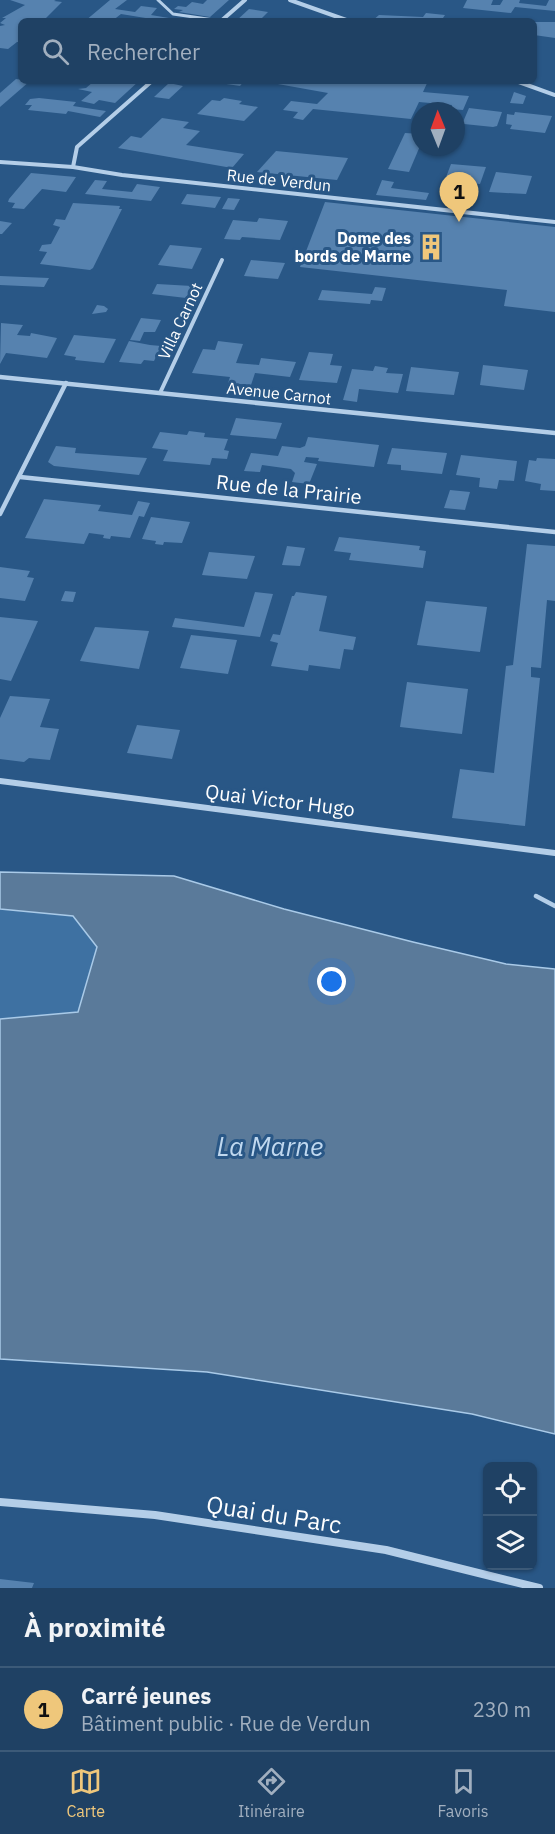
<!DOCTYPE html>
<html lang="fr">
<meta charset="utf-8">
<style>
:root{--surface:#1f4164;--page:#2c4c6d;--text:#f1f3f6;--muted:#a1afbf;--line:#3c5a78;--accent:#efc77b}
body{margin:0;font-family:"IBM Plex Sans",sans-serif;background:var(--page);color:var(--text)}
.controls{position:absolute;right:18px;bottom:18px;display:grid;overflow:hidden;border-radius:9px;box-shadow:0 2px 4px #0004}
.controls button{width:54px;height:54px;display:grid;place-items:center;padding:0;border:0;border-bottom:2px solid var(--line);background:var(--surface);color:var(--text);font:30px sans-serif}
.compass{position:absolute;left:411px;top:102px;width:54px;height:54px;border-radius:50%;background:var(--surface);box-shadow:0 2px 4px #0004;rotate:359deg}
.you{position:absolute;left:332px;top:982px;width:21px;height:21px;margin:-15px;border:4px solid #fff;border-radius:50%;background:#1a73e8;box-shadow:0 0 0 9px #1a73e833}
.badge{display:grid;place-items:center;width:39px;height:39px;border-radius:50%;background:var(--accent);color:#111;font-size:20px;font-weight:700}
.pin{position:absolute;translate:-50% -50px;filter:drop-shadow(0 2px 3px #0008)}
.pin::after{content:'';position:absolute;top:32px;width:21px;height:18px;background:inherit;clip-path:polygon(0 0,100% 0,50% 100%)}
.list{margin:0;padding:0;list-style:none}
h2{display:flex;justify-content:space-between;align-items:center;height:78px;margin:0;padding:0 24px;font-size:26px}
h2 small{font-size:20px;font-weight:400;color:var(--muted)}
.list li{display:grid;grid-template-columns:39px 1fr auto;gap:18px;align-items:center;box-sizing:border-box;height:84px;padding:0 24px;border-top:2px solid var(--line)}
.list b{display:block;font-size:22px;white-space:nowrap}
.list p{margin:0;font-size:20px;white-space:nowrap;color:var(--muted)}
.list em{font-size:20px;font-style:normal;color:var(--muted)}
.icon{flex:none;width:33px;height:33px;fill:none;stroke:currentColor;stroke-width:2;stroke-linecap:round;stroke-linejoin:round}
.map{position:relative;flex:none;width:555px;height:1588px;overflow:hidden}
.search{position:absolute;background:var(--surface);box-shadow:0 2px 4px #0004;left:18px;right:18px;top:18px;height:66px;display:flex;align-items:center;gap:15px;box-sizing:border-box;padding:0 21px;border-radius:9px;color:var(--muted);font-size:22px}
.sheet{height:162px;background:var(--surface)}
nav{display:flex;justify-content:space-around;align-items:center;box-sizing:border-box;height:84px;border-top:2px solid var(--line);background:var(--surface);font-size:16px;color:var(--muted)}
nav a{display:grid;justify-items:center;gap:3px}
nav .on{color:var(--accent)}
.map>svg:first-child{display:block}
.green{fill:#3e71a2}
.water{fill:#5a7a9a;stroke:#a9cae8;stroke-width:1.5}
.building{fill:#5682af}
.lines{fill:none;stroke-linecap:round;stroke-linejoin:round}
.service-far2{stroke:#b4cee8;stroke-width:3}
.service-far1{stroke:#b4cee8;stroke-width:4}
.service{stroke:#b4cee8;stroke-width:4.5}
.minor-far3{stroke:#b4cee8;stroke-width:4}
.minor-far2{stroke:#b4cee8;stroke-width:4.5}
.minor-far1{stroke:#b4cee8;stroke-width:6}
.minor{stroke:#b4cee8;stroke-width:8}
.labels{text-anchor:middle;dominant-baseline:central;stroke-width:6;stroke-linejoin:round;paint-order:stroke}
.far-street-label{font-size:16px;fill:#fff;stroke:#295786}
.far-poi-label{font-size:16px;font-weight:bold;fill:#fff;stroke:#295786;text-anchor:end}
.street-label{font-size:20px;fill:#fff;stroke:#295786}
.near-street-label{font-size:24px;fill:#fff;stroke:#295786}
.near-water-label{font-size:26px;font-style:italic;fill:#c0d8ef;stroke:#295786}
</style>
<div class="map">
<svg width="555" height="1588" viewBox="0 0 555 1588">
<rect width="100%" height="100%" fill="#295786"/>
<polygon class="green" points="0,909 73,916 97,947 78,1012 0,1019"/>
<polygon class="water" points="0,872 174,876 284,909 413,942 506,964 555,969 555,1434 472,1414 207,1372 0,1359 0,1019 78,1012 97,947 73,916 0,909"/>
<g class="building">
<polygon points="10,0 56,0 54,1 62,2 43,21 21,21 21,42 17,42 8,49 0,48 0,26 5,25 0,23 6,18 2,18 25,5"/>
<polygon points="110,0 127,0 115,9 135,12 141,6 157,8 151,15 187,21 164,21 121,14 112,21 85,21"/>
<polygon points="207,0 229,0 210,17 179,12 183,10 174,9 178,6 186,7 192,2 203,4"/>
<polygon points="467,0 493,0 491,5 500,5 503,0 520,0 519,3 546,6 549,0 555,0 555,11 515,7 511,13 463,8"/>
<polygon points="249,9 268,12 259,21 236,21"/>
<polygon points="426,13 445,15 441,21 372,21 379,15 423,17"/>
<polygon points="534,22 555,22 555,38 534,35"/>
<polygon points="16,79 30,81 0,107 0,93"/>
<polygon points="104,81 139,81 115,103 99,100 94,104 81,101 92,92 78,89 86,88 93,82 101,83"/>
<polygon points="206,81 244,81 240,86"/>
<polygon points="261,81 314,81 335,84 338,81 428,81 423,92 469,96 463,110 451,109 452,105 419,102 411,119 313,109 303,120 293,118 298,112 283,110 291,101 317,104 328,93"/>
<polygon points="169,83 183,86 169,99 154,97"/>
<polygon points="514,92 526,96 523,104 510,103"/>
<polygon points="39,98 76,102 73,106 106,111 100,117 68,111 66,114 28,110 32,105 25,105 30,99"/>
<polygon points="224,98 242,101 239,104 258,107 244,121 197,114 212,100 220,101"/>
<polygon points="469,108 502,112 497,126 493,127 464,124 463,122"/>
<polygon points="515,112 552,116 545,133 510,129 512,125 506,124 507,114 514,115"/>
<polygon points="162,118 189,122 183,128 200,131 186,145 244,154 232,168 118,148 131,136 141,138"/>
<polygon points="405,133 420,134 420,146 409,172 388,169"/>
<polygon points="276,151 348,158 337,180 257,172"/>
<polygon points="451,164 486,167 480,184 445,180"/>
<polygon points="496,172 532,176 526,194 489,192"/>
<polygon points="31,173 53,175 76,177 66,192 42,189 24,209 12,208 15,203 8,202 9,199"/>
<polygon points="95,180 107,181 102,189 132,192 137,184 160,187 151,201 85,194"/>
<polygon points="382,180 394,182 391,188 429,193 426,200 376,195"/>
<polygon points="187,194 221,197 215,208 181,204"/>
<polygon points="228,198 240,199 234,210 222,209"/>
<polygon points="325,202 555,227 555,312 504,306 507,290 300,267"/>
<polygon points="73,203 120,206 119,209 122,209 93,268 90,270 40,264 47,252 39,251 42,245 51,244 60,227 53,225 56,219 65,220"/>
<polygon points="259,218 288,221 280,240 242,237 240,240 224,239 233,220 257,222"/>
<polygon points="0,221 12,223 2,234 0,234"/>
<polygon points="170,245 202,248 192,269 158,265"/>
<polygon points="251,260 285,263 278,279 244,276"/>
<polygon points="0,276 49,278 44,287 0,285"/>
<polygon points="157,284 192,286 186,298 152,294"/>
<polygon points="375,287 386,288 382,301 371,300 370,304 318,300 322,290 372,294"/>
<polygon points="97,305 104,306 108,309 106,312 92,314"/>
<polygon points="141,318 161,320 155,332 144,332 140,341 130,340"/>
<polygon points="1,323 23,325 17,335 30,336 31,333 57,338 47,358 6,353 0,364"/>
<polygon points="74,335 116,339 104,363 75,360 76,357 64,355"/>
<polygon points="129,341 150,345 161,346 154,361 144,360 141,364 119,362"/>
<polygon points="218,341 243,344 236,363 259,365 261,358 296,362 290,377 255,373 251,385 228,383 230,377 192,373 203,349 215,350"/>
<polygon points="309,352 333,354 330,365 342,366 337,383 299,380"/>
<polygon points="483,365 528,370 524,390 480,385"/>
<polygon points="375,366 388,368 386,373 403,374 398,393 359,389 357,402 343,400 352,369 373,371"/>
<polygon points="411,367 459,372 454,395 406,391"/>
<polygon points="236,418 264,421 282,423 276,439 230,435"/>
<polygon points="189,431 205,433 204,437 228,439 224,450 229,451 227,459 212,458 210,465 163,461 168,450 152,448 160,432 187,435"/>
<polygon points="308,437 379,445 374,467 318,461 319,458 306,457 304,462 317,464 309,484 292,482 295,473 291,469 262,465 260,472 244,471 251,453 278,456 282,446 300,448 305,446"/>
<polygon points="56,446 76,448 75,453 147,458 139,475 54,466 48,462"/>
<polygon points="392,448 447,453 442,474 401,470 401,465 387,464"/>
<polygon points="461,455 517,461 514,481 499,480 497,489 479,487 480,478 456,475"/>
<polygon points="537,458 555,459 555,491 540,490 541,484 525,481 529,460 536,461"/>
<polygon points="450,490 470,492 465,510 444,508"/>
<polygon points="44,499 101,505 98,511 132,515 138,501 150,503 144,517 139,516 130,538 111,536 110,539 103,538 104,535 89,533 84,544 25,538"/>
<polygon points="151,517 190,522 182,543 164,542 163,545 155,544 156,541 142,539"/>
<polygon points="339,537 420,546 419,550 426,551 423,568 349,560 351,553 334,551"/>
<polygon points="527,544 555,546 555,601 547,600 541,668 531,667 531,677 540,678 525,826 452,818 460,769 494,773 506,666 513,665"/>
<polygon points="287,546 305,548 300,566 282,565"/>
<polygon points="209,552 255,556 247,579 202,575"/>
<polygon points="0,567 30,571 27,577 34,578 25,601 0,598"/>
<polygon points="65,591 76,592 73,602 61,601"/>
<polygon points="255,592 273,594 260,637 172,627 175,618 244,627"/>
<polygon points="296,592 327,596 319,631 356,637 353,650 344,649 340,669 309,665 308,671 271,666 278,643 270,641 273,634 280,635 292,596 294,596"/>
<polygon points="426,601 487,607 480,652 417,645"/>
<polygon points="0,617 38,621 11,681 0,679"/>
<polygon points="95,627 149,631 139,669 80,661"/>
<polygon points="191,635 237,640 228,674 180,668"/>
<polygon points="407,682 468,689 462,734 400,727"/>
<polygon points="10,696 50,699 40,727 59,729 50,760 29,758 24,762 0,759 0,718"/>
<polygon points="137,725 180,730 172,759 127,753"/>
<polygon points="0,1579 34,1583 32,1588 0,1588"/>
</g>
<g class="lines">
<polyline class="service-far2" points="158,0 173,14 221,21"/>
<polyline class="service-far1" points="160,393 222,260"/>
<polyline class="service" points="536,896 555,906"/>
<g class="minor-far3">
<polyline points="290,0 349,21"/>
<polyline points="221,21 245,0"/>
<polyline points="516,81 555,95"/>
<polyline points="0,162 73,167 122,175 555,222"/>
<polyline points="73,167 77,147 152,81"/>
</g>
<g class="minor-far2">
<polyline points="0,377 555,433"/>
<polyline points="20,477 555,532"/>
<polyline points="0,514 66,383"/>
</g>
<polyline class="minor-far1" points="0,781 555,853"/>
<polyline class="minor" points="0,1502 155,1515 386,1550 539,1588"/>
</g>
<defs>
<g id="building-bare" transform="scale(2.07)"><path d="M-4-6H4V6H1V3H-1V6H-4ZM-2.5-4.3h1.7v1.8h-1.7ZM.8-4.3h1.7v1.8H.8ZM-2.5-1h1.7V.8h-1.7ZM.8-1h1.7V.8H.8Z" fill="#efc77b" stroke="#295786" stroke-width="2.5" paint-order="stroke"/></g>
</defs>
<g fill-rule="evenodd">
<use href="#building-bare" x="431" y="247"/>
</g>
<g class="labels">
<g class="far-street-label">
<text transform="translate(279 180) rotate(6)">Rue de Verdun</text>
<text transform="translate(180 321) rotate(-65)">Villa Carnot</text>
<text transform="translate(279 393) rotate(6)">Avenue Carnot</text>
</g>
<g class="far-poi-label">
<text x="411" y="238">Dome des<tspan x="411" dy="18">bords de Marne</tspan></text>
</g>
<g class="street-label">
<text transform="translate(289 489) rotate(6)">Rue de la Prairie</text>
<text transform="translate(280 800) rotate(7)">Quai Victor Hugo</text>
</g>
<g class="near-street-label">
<text transform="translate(274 1514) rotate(9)">Quai du Parc</text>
</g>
<g class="near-water-label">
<text x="270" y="1146">La Marne</text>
</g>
</g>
</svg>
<div class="controls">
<button><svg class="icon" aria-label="locate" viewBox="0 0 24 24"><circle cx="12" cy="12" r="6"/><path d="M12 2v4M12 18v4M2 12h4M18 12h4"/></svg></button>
<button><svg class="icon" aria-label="layers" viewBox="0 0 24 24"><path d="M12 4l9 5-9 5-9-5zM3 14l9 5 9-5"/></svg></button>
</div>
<svg class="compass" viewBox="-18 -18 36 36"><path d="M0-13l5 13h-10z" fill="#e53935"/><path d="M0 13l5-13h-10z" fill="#a1afbf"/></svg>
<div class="you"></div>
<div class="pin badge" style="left:459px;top:222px">1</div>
<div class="search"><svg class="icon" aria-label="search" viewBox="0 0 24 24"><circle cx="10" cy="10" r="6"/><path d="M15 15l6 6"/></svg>Rechercher</div>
</div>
<section class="sheet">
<h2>À proximité<small></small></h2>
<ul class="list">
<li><span class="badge">1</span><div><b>Carré jeunes</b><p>Bâtiment public · Rue de Verdun</p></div><em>230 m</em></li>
</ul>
</section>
<nav>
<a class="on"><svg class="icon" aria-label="map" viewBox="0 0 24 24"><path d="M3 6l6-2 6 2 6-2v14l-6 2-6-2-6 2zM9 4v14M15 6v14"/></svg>Carte</a>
<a><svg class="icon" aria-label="directions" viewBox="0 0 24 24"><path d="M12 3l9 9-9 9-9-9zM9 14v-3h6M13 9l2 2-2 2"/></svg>Itinéraire</a>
<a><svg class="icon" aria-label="saved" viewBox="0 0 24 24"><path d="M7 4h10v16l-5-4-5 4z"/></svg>Favoris</a>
</nav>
